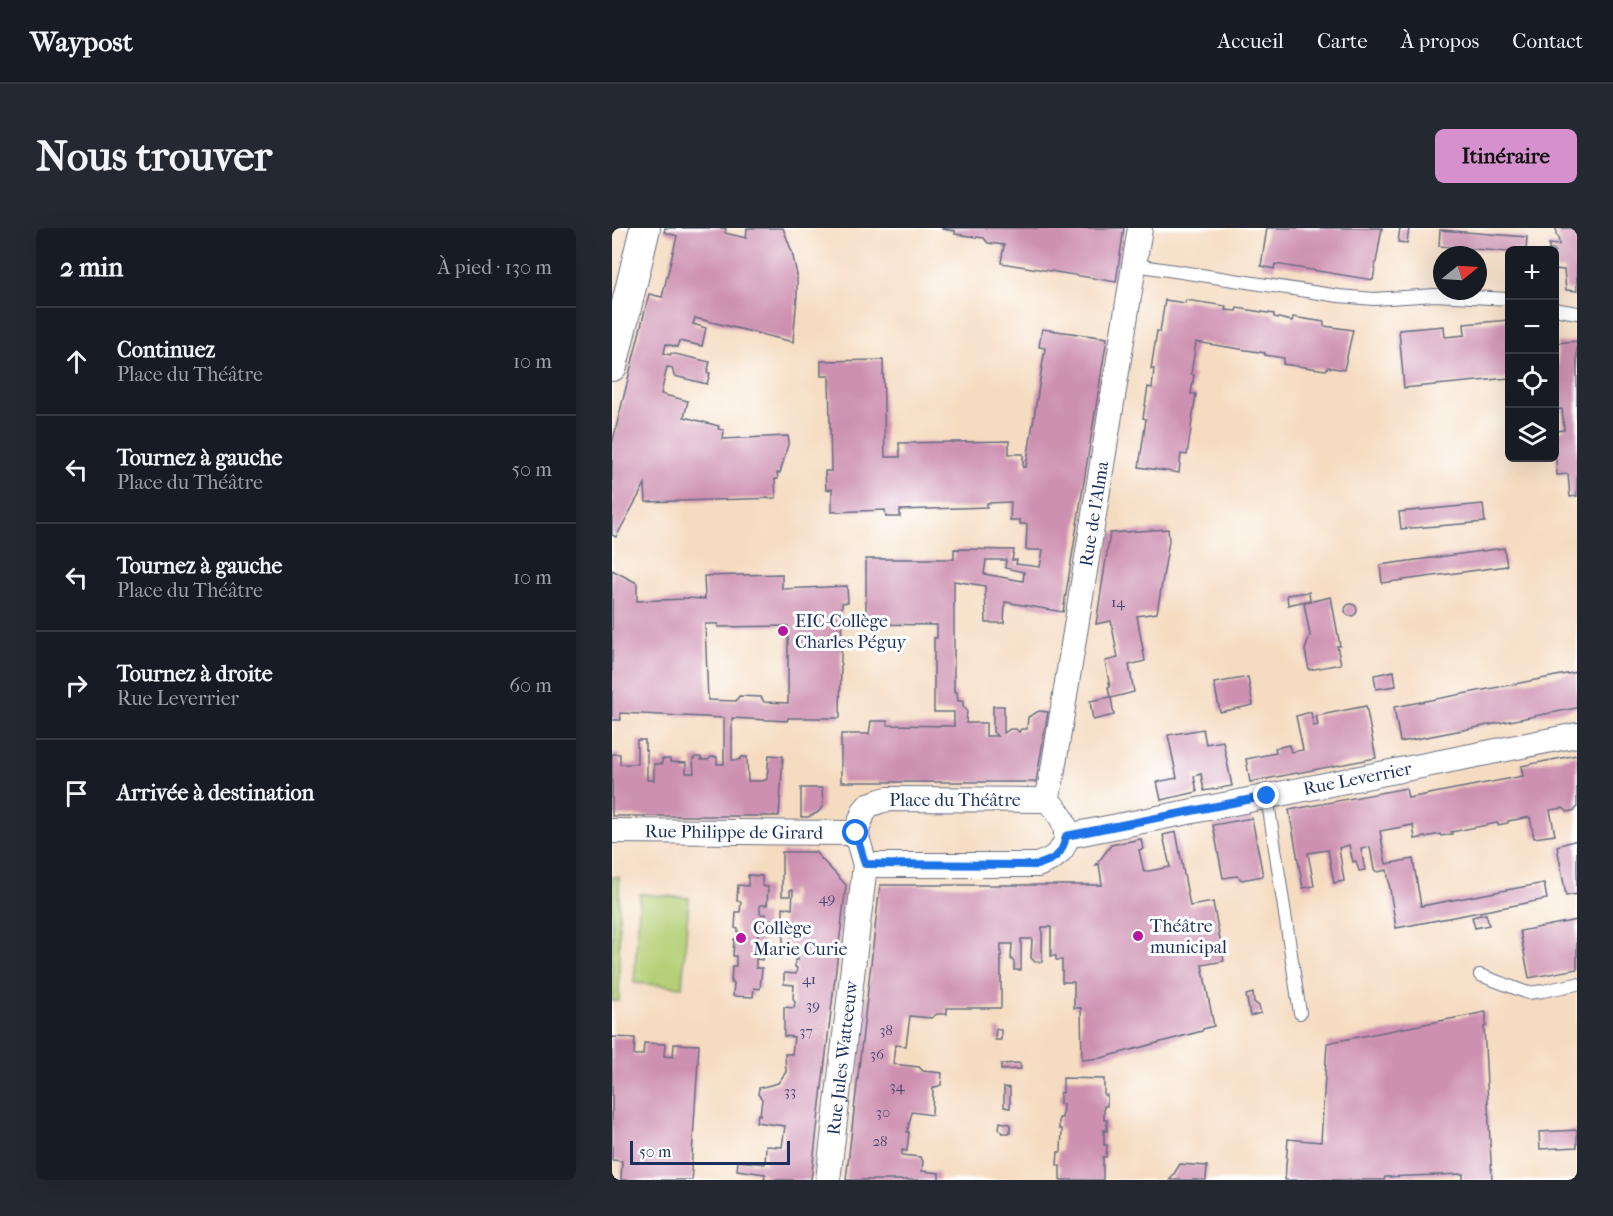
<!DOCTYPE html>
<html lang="fr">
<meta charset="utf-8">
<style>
:root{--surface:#171b24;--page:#242831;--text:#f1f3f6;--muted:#9ea1a6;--line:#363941;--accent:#d690ce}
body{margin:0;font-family:"IM FELL French Canon",serif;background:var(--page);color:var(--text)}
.controls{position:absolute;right:18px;top:18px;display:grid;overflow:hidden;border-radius:9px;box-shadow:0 6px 24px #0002}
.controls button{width:54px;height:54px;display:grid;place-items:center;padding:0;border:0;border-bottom:2px solid var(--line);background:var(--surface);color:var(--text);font:30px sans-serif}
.compass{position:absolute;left:821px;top:18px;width:54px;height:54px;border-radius:50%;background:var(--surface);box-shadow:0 6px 24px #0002;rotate:72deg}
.scale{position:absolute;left:18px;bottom:15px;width:160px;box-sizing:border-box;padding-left:6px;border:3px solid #1b2f5e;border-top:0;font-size:16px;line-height:21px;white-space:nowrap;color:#1b2f5e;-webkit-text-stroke:4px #fff;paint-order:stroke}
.stop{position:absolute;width:18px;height:18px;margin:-14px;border:4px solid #1a73e8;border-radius:50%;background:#fff}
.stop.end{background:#1a73e8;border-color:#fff;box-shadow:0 2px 6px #0008}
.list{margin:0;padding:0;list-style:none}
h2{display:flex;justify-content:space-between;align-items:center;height:78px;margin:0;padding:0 24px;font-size:26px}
h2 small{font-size:20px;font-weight:400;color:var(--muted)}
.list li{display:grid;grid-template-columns:39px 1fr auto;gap:18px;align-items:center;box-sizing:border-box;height:108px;padding:0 24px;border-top:2px solid var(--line)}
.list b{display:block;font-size:22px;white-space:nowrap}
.list p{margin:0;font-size:20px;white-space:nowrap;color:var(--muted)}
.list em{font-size:20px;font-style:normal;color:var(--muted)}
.icon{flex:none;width:33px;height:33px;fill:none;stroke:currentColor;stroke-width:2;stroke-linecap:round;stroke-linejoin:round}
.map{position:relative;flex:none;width:965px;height:952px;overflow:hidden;border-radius:9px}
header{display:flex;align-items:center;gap:36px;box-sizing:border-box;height:84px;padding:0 30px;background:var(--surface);border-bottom:2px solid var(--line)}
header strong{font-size:28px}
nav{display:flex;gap:33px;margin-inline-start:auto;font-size:21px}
.intro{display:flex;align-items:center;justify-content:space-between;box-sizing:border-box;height:144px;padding:0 36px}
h1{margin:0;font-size:42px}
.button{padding:15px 27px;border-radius:9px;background:var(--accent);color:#111;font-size:21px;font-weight:700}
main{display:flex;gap:36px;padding:0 36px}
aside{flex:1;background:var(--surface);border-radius:9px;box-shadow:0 6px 24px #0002}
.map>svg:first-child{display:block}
.pitch{fill:#b4cf74;stroke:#687f69;stroke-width:1.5}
.building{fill:#cd90b0;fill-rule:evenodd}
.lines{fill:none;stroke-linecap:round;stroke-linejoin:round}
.service-casing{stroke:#676c81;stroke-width:14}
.minor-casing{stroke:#676c81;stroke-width:26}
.tertiary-casing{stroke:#676c81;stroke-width:32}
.service{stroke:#fff;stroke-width:12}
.minor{stroke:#fff;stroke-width:24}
.tertiary{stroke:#fff;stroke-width:30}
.route{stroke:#1a73e8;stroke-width:8}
.poi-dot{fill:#b5179e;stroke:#fff;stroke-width:2}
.labels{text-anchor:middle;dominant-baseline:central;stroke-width:6;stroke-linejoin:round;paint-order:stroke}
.number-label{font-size:15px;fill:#484772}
.street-label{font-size:18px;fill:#1b2f5e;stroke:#fff}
.poi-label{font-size:18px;fill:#1b2f5e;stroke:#fff;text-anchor:start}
</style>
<header>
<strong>Waypost</strong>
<nav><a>Accueil</a><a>Carte</a><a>À propos</a><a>Contact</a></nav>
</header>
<div class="intro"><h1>Nous trouver</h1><a class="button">Itinéraire</a></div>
<main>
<aside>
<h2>2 min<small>À pied · 130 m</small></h2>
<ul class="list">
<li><svg class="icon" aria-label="ahead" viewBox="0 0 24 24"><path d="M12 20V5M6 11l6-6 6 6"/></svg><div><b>Continuez</b><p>Place du Théâtre</p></div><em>10 m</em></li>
<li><svg class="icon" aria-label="left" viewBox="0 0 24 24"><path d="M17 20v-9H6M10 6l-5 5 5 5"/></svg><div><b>Tournez à gauche</b><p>Place du Théâtre</p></div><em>50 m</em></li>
<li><svg class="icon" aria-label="left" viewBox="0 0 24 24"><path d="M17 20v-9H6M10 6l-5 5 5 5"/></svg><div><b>Tournez à gauche</b><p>Place du Théâtre</p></div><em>10 m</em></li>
<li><svg class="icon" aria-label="right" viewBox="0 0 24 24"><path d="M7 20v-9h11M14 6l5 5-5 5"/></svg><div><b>Tournez à droite</b><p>Rue Leverrier</p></div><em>60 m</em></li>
<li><svg class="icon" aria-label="arrive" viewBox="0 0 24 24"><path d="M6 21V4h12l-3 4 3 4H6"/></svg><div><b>Arrivée à destination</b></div></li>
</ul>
</aside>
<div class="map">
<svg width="965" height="952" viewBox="0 0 965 952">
<rect width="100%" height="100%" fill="#fff"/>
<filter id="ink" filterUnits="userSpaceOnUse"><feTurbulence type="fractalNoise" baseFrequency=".0167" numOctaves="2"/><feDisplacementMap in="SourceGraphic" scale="12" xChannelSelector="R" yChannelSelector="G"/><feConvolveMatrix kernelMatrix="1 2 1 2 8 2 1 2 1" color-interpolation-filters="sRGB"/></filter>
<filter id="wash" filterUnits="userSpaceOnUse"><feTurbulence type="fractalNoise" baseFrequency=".008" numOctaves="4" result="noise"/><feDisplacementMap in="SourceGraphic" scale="24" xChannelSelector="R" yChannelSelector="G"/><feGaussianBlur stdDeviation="1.35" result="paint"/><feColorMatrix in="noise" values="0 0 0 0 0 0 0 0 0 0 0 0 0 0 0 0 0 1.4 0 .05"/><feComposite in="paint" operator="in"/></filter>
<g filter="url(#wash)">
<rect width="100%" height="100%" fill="#f5dcc1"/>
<g class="pitch">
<rect x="0" y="649" width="7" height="124"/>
<polygon points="28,666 77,670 70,759 22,755"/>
</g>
<g id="blocks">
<g class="building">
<polygon points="53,0 114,0 113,5 134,10 135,0 171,0 180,24 185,47 185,69 181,114 83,90 81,96 94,100 90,118 67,113 65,119 54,116 52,125 58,127 59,125 98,134 95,145 98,145 95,156 62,148 60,140 55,139 49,166 76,173 72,189 107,198 106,201 112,202 111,211 176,208 177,213 168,245 165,245 166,251 163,251 164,270 34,274 33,256 4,309 0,307 0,216 37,66 50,69 65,8 52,4"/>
<polygon points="330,0 512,0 504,54 389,35 392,17 376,15 372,10 343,6 343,3 330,1"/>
<polygon points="655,0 770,0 761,52 663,36 662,41 649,38"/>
<polygon points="788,0 797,0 795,15 786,14"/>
<polygon points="944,0 965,0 965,63 954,62 952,42 942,41 942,22 937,22 937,16 947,17 946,8 944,7"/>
<polygon points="828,2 915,9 914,22 897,22 897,24 827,18"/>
<polygon points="553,72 573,75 574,72 614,78 613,82 624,83 625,80 662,86 662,89 680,93 681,89 712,94 712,98 741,102 732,142 716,139 714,142 671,136 672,130 653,127 653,125 584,114 579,146 582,147 579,166 584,166 575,227 569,226 567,245 527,239 534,191 531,190 536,159 540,160 542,141 539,141 545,103 548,104"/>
<polygon points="897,92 897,150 792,160 787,102 832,98 833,109 853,107 852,96"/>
<path d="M 430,101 L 495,110 L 451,384 L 393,374 L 392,395 L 374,395 L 373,358 L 342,353 L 342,464 L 345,464 L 346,473 L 351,473 L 351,478 L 355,482 L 354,495 L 374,495 L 374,508 L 385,508 L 381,504 L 381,478 L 392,478 L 392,505 L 398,501 L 404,501 L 407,504 L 409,501 L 415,501 L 416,489 L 427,483 L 436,484 L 424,554 L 229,554 L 229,506 L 257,506 L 259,493 L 275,493 L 276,497 L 342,498 L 342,484 L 322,484 L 322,410 L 325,410 L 325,397 L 254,396 L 254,331 L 342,331 L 342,321 L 402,322 L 400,332 L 405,332 L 404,336 L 428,339 L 431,322 L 414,322 L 415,296 L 408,296 L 408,292 L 398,292 L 399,274 L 375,275 L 375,279 L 288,282 L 288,289 L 274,289 L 273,282 L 220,284 L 220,261 L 214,262 L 213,243 L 219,243 L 217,148 L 209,148 L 209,133 L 271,132 L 273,229 L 288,229 L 287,215 L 397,213 L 397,226 L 411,226 L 411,239 L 414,239 L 433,120 L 427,119 ZM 374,332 L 394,332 L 393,340 L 412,344 L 411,353 L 372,346 Z"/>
<polygon points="965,113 965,268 958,269 956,246 945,247 942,203 952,202 950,181 942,182 942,137 946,137 945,115"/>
<polygon points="871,276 873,294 789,301 787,284"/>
<polygon points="556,301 557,313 545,385 525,388 533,433 517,437 522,464 499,470 502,487 481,492 478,473 498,469 496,459 498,459 493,433 506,430 499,393 484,396 498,305"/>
<polygon points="892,320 895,338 770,355 768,337"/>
<path d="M 0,342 L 25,355 L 25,373 L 71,371 L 71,370 L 93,371 L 92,348 L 170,346 L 170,361 L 235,358 L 236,374 L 230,375 L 228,490 L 176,490 L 175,493 L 120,490 L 120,532 L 127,532 L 130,529 L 135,529 L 136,553 L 151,553 L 155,551 L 157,527 L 171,528 L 167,588 L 0,588 L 0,526 L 8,526 L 8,536 L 25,536 L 25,512 L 33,512 L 33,522 L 35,523 L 35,552 L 42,552 L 42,536 L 50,536 L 50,531 L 58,531 L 58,534 L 74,535 L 74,545 L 82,545 L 81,531 L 84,529 L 89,529 L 89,532 L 96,532 L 99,529 L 105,529 L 105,536 L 112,536 L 112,490 L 8,485 L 9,492 L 0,492 ZM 93,396 L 106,396 L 106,399 L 176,398 L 176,475 L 152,474 L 149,469 L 127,468 L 124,473 L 96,472 Z"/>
<polygon points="697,364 698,372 676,377 675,367"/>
<polygon points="719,369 728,418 725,418 729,436 697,442 693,422 698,407 692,375"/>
<circle cx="739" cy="382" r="6"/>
<polygon points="782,443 784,458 764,461 762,447"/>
<polygon points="965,444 965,480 788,514 782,479"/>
<polygon points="636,449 641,477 608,484 602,455"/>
<polygon points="754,478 764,530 638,554 634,531 664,525 663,520 677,517 679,524 691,522 684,488 699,484 701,498 706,497 704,488"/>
<polygon points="591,501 594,516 611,513 620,558 592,563 589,546 582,548 585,564 549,572 545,554 565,550 556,507"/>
<polygon points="965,527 965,579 963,582 956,584 951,580 938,582 943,607 922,610 918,589 896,593 896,595 886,597 885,595 839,604 840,606 829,608 828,606 803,611 801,597 768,603 774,636 801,631 809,678 932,655 935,671 784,700 775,642 766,644 762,642 758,619 749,621 753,642 747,643 744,633 741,634 737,617 727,620 732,653 722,655 716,622 696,625 702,658 691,660 677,582 794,560 796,570 911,548 909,538"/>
<polygon points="189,560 210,560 211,579 205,585 196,589 189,589"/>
<polygon points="640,590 651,648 630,652 625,648 611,650 601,597"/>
<polygon points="564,604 578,678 601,674 612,733 590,737 602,798 591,801 590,803 489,830 470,832 469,780 462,780 462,754 450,754 450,732 444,732 444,728 439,728 439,699 430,699 430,734 423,734 419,730 420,711 409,711 409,742 402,742 402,734 399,731 400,716 389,716 389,780 335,780 335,786 325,786 319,790 298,788 294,818 283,817 281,836 307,839 311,843 330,845 329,857 321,860 320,887 300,884 295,904 297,904 295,923 290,922 290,927 308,929 311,933 310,943 327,945 327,952 234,952 268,657 490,657 487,636 484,637 499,617 529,611 531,621 527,622 532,644 558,639 551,607"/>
<polygon points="965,612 965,666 954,668 945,618"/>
<path d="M 170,624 L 203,624 L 234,657 L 199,952 L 152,952 L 153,946 L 125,942 L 126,933 L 153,936 L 154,918 L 170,919 L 173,898 L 144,894 L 146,886 L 148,887 L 150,871 L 146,866 L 147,860 L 166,855 L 174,844 L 173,826 L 180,826 L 182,809 L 172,808 L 172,779 L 182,780 L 183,774 L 181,770 L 182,757 L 172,756 L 172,745 L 184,746 L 185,740 L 183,739 L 183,732 L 186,732 L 186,725 L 171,723 L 171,679 L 180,681 L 181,662 L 178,662 L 178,668 L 170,668 ZM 176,697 L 189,698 L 189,706 L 175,704 Z"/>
<polygon points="136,647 150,648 150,658 156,659 155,677 148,677 148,686 154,686 153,705 146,704 146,713 152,713 150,732 144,731 144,740 150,740 148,761 142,760 141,769 121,768 122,755 119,755 120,738 124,738 124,728 121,728 122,711 126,711 126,701 123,700 124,684 128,684 129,674 125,673 126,657 136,658"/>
<polygon points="874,686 877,697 863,700 860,689"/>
<polygon points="965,692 965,741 917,750 908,703"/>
<polygon points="641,765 642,774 647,778 649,785 638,788 634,767"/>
<polygon points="874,784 874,798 872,799 880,952 851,952 851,946 773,949 772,952 673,952 676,911 709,914 715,815"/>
<polygon points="384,801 389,802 389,812 383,812"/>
<polygon points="0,809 23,810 22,827 31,827 32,815 53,816 52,828 61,829 62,816 87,817 79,943 81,944 80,952 9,952 10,933 0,932"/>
<polygon points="408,835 409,841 389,842 389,836"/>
<polygon points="451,850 492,851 492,867 495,867 495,878 492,878 492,892 495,892 495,903 492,902 492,917 495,917 494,929 491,929 491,952 448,952 448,938 445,937 446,924 449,924 450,901 447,901 447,890 450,890 451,876 448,876 448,865 451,865"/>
<polygon points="392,859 398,860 398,880 392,879"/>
<polygon points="388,894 398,896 398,905 390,905 387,901"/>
<polygon points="965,902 965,919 928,921 927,904"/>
<polygon points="568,936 595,938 594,952 558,952"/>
</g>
</g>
</g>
<g filter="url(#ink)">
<use href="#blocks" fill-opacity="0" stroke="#676c81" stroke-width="1.5"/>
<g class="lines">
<g class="service-casing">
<g id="service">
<polyline points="523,37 727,68 762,71 823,67 897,71"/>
<polyline points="942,81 965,85"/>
<polyline points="655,568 688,785"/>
<polyline points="868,747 916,765 931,763 965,756"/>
</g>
</g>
<g class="minor-casing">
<g id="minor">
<path d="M 276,571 L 435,572 C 461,597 463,625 425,637 L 253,637 L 244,605 L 252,583 L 257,577 L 268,573 Z"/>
<path id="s1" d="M 435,572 L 440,548 L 528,0"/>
<path id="s2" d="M 0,603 L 244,605"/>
<path id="s3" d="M 455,608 L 965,507"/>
<path id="s4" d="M 216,952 L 253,637"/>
</g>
</g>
<g class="tertiary-casing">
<polyline id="tertiary" points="0,138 33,0"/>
</g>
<use href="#service" class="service"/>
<use href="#minor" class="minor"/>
<use href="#tertiary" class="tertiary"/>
</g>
</g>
<g class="lines" filter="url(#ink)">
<path class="route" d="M 244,605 L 253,636 L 425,637 C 444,631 450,627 454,608 L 655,568"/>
</g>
<g class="poi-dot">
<circle cx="171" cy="403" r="6"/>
<circle cx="526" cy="708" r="6"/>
<circle cx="129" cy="710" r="6"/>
</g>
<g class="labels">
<g class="number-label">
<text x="506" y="374">14</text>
<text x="215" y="670">49</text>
<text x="197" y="751">41</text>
<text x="201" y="777">39</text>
<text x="274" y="802">38</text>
<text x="194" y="803">37</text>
<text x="265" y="826">36</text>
<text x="285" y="858">34</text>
<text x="178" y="863">33</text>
<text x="271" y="884">30</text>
<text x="268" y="913">28</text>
</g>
<g class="street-label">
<text stroke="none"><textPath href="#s1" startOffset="290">Rue de l'Alma</textPath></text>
<text stroke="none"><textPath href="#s3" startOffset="296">Rue Leverrier</textPath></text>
<text x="343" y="572">Place du Théâtre</text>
<text stroke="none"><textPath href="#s2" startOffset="122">Rue Philippe de Girard</textPath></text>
<text stroke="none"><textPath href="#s4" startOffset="123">Rue Jules Watteeuw</textPath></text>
</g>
<g class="poi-label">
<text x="183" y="393">EIC-Collège<tspan x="183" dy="21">Charles Péguy</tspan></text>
<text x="538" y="698">Théâtre<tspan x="538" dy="21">municipal</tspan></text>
<text x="141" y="700">Collège<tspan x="141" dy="21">Marie Curie</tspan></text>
</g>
</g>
</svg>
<div class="controls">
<button>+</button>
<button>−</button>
<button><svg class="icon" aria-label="locate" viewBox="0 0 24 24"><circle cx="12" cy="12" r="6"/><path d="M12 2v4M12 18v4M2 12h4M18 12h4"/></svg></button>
<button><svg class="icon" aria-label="layers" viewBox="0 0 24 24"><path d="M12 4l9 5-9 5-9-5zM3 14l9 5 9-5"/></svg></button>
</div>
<svg class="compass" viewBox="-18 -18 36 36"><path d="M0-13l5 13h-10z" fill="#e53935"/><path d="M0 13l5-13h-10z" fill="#9ea1a6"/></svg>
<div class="scale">50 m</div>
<div class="stop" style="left:244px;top:605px"></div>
<div class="stop end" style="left:655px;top:568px"></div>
</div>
</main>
